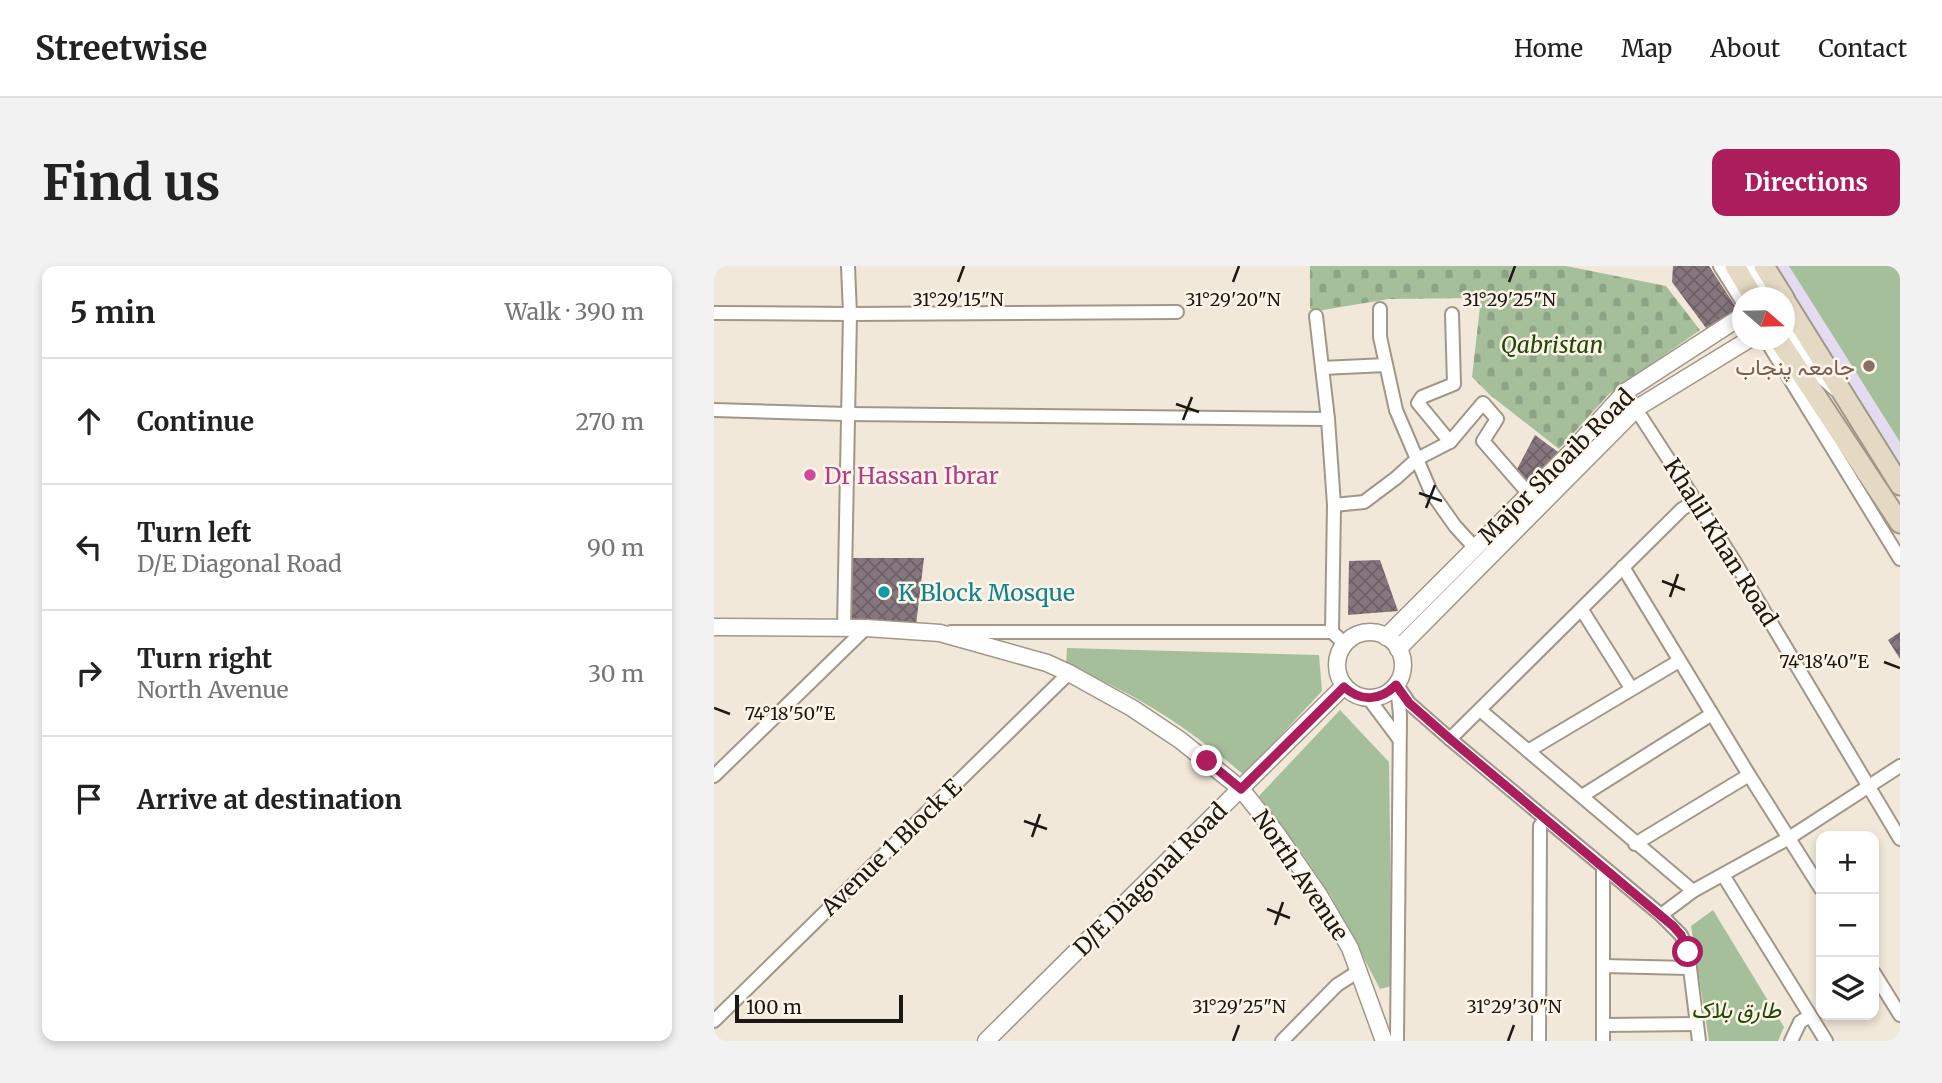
<!DOCTYPE html>
<meta charset="utf-8">
<style>
:root{--surface:#fff;--page:#f2f2f2;--text:#222;--muted:#767676;--line:#e0e0e0;--accent:#ab1d5b}
body{margin:0;font-family:Merriweather,Vazirmatn,serif;background:var(--page);color:var(--text)}
.controls{position:absolute;right:21px;bottom:21px;display:grid;overflow:hidden;border-radius:14px;box-shadow:0 4px 10px #0003}
.controls button{width:63px;height:63px;display:grid;place-items:center;padding:0;border:0;border-bottom:2px solid var(--line);background:var(--surface);color:var(--text);font:35px sans-serif}
.compass{position:absolute;left:1018px;top:21px;width:63px;height:63px;border-radius:50%;background:var(--surface);box-shadow:0 4px 10px #0003;rotate:110deg}
.scale{position:absolute;left:21px;bottom:18px;width:168px;box-sizing:border-box;padding-left:7px;border:4px solid #1c1813;border-top:0;font-size:19px;line-height:24px;white-space:nowrap;color:#1c1813;-webkit-text-stroke:5px #fef5e9;paint-order:stroke}
.stop{position:absolute;width:21px;height:21px;margin:-16px;border:5px solid #ab1d5b;border-radius:50%;background:#fff}
.stop.end{background:#ab1d5b;border-color:#fff;box-shadow:0 2px 7px #0008}
.list{margin:0;padding:0;list-style:none}
h2{display:flex;justify-content:space-between;align-items:center;height:91px;margin:0;padding:0 28px;font-size:30px}
h2 small{font-size:23px;font-weight:400;color:var(--muted)}
.list li{display:grid;grid-template-columns:46px 1fr auto;gap:21px;align-items:center;box-sizing:border-box;height:126px;padding:0 28px;border-top:2px solid var(--line)}
.list b{display:block;font-size:26px;white-space:nowrap}
.list p{margin:0;font-size:23px;white-space:nowrap;color:var(--muted)}
.list em{font-size:23px;font-style:normal;color:var(--muted)}
.icon{flex:none;width:38px;height:38px;fill:none;stroke:currentColor;stroke-width:2;stroke-linecap:round;stroke-linejoin:round}
.map{position:relative;flex:none;width:1186px;height:775px;overflow:hidden;border-radius:14px}
header{display:flex;align-items:center;gap:42px;box-sizing:border-box;height:98px;padding:0 35px;background:var(--surface);border-bottom:2px solid var(--line)}
header strong{font-size:33px}
nav{display:flex;gap:38px;margin-inline-start:auto;font-size:24px}
.intro{display:flex;align-items:center;justify-content:space-between;box-sizing:border-box;height:168px;padding:0 42px}
h1{margin:0;font-size:49px}
.button{padding:18px 32px;border-radius:14px;background:var(--accent);color:#fff;font-size:24px;font-weight:700}
main{display:flex;gap:42px;padding:0 42px}
aside{flex:1;background:var(--surface);border-radius:14px;box-shadow:0 4px 10px #0003}
.map>svg:first-child{display:block}
.education{fill:#e3dbf0}
.green{fill:#a6bf9b}
.cemetery{fill:url(#cemetery-stones)}
.building{fill:url(#building-cross-hatch)}
.lines{fill:none;stroke-linecap:round;stroke-linejoin:round}
.minor-casing{stroke:#a19789;stroke-width:16}
.tertiary-casing{stroke:#a19789;stroke-width:19}
.secondary-casing{stroke:#a19789;stroke-width:23}
.minor{stroke:#fff;stroke-width:12}
.tertiary{stroke:#fff;stroke-width:16}
.secondary{stroke:#e4dac3;stroke-width:19}
.route{stroke:#ab1d5b;stroke-width:9}
.ticks{fill:none;stroke:#1c1813;stroke-width:2.5}
.education-dot{fill:#8d6e63;stroke:#fef5e9;stroke-width:2.5}
.hotel-dot{fill:#d1479c;stroke:#fef5e9;stroke-width:2.5}
.culture-dot{fill:#0f9aa8;stroke:#fef5e9;stroke-width:2.5}
.labels{text-anchor:middle;dominant-baseline:central;stroke-width:5;stroke-linejoin:round;paint-order:stroke}
.park-label{font-size:23px;font-style:italic;fill:#214907;stroke:#fef5e9}
.education-label{font-size:23px;fill:#785e54;stroke:#fef5e9;text-anchor:end}
.street-label{font-size:23px;fill:#1c1813;stroke:#fef5e9}
.hotel-label{font-size:23px;fill:#b23c85;stroke:#fef5e9;text-anchor:start}
.culture-label{font-size:23px;fill:#0d838f;stroke:#fef5e9;text-anchor:start}
.ticks-label{font-size:18px;text-anchor:middle;fill:#1c1813;stroke:#fef5e9;stroke-width:5;stroke-linejoin:round;paint-order:stroke}
</style>
<header>
<strong>Streetwise</strong>
<nav><a>Home</a><a>Map</a><a>About</a><a>Contact</a></nav>
</header>
<div class="intro"><h1>Find us</h1><a class="button">Directions</a></div>
<main>
<aside>
<h2>5 min<small>Walk · 390 m</small></h2>
<ul class="list">
<li><svg class="icon" aria-label="ahead" viewBox="0 0 24 24"><path d="M12 20V5M6 11l6-6 6 6"/></svg><div><b>Continue</b></div><em>270 m</em></li>
<li><svg class="icon" aria-label="left" viewBox="0 0 24 24"><path d="M17 20v-9H6M10 6l-5 5 5 5"/></svg><div><b>Turn left</b><p>D/E Diagonal Road</p></div><em>90 m</em></li>
<li><svg class="icon" aria-label="right" viewBox="0 0 24 24"><path d="M7 20v-9h11M14 6l5 5-5 5"/></svg><div><b>Turn right</b><p>North Avenue</p></div><em>30 m</em></li>
<li><svg class="icon" aria-label="arrive" viewBox="0 0 24 24"><path d="M6 21V4h12l-3 4 3 4H6"/></svg><div><b>Arrive at destination</b></div></li>
</ul>
</aside>
<div class="map">
<svg width="1186" height="775" viewBox="0 0 1186 775">
<defs>
<pattern id="cemetery-stones" width="16" height="16" patternUnits="userSpaceOnUse" patternTransform="scale(1.75)"><rect width="16" height="16" fill="#a6bf9b"/><path d="M2 7V4a2 2 0 0 1 4 0v3zM10 15v-3a2 2 0 0 1 4 0v3z" fill="#8ea385"/></pattern>
<pattern id="building-cross-hatch" width="8" height="8" patternUnits="userSpaceOnUse" patternTransform="scale(1.75)"><rect width="8" height="8" fill="#86767e"/><path d="M0 0l8 8M0 8l8-8" fill="none" stroke="#6d6066"/></pattern>
</defs>
<rect width="100%" height="100%" fill="#f2e8d9"/>
<polygon class="education" points="1061,0 1186,0 1186,200"/>
<g class="green">
<polygon points="1075,0 1186,0 1186,176"/>
<path d="M 353,382 L 605,389 L 608,425 L 530,509 C 475,462 418,425 352,399 Z"/>
<polygon points="626,444 675,496 678,720 666,723 617,630 588,587 545,530"/>
<polygon points="999,644 1070,761 1064,775 995,775 977,660"/>
</g>
<polygon class="cemetery" points="596,0 852,0 952,20 986,64 895,128 845,183 776,129 758,111 767,32 675,33 609,44 596,43"/>
<g class="building">
<polygon points="959,0 995,0 1023,43 992,62 958,16"/>
<polygon points="821,169 844,186 813,219 801,207"/>
<polygon points="135,292 210,292 202,359 134,359"/>
<polygon points="666,294 684,345 634,349 635,295"/>
<polygon points="1186,366 1186,393 1174,374"/>
</g>
<g class="lines">
<g class="minor-casing">
<g id="minor">
<polyline points="1006,0 1028,35"/>
<polyline points="666,43 666,71 682,144 717,226 741,260 761,282"/>
<polyline points="0,47 136,48 463,46"/>
<polyline points="602,50 614,153"/>
<polyline points="1052,74 1186,293"/>
<polyline points="608,102 672,99"/>
<polyline points="911,126 1019,293 1186,573"/>
<polyline points="0,144 133,148 614,153 620,239 618,366 631,378"/>
<polyline points="736,176 704,137 708,131 740,118 738,48"/>
<polyline points="620,239 650,236 682,212 703,193 736,176 769,137 783,153 769,175 815,228"/>
<polyline points="909,301 1035,509 921,578"/>
<polyline points="868,344 917,422"/>
<polyline points="130,363 136,48 134,0"/>
<polyline points="237,366 618,366"/>
<polyline points="683,419 695,437 736,473 947,649 979,625 1075,572 1186,500"/>
<polyline points="655,433 685,473"/>
<polyline points="766,444 979,625"/>
<polyline points="736,473 968,243 981,235"/>
<polyline points="814,485 965,395"/>
<polyline points="1035,509 1107,623"/>
<polyline points="0,510 152,362"/>
<polyline points="868,530 998,448"/>
<polyline points="889,602 889,775"/>
<polyline points="1009,609 1112,775"/>
<polyline points="947,649 967,669 974,686 985,775"/>
<polyline points="889,700 975,702"/>
<polyline points="1160,707 1186,749"/>
<polyline points="0,755 355,407"/>
<polyline points="889,759 982,758"/>
<polyline points="568,775 623,719 645,705"/>
<polyline points="683,775 686,449 683,420"/>
<polyline points="825,775 826,560 830,554"/>
<polyline points="1077,775 1086,756 1096,750"/>
</g>
</g>
<g class="tertiary-casing">
<g id="tertiary">
<polyline points="1039,0 1054,32"/>
<polyline points="1070,56 1103,105 1122,122"/>
<polyline points="0,361 152,362 226,367 333,397 355,407 418,442 466,474 527,523 563,568 605,629 636,682 670,775"/>
<circle cx="656" cy="399" r="33"/>
<polyline points="672,371 855,188 911,126 1028,50"/>
<polyline points="684,383 923,142 1034,74"/>
<polyline points="272,775 630,420"/>
</g>
</g>
<g class="secondary-casing">
<g id="secondary">
<polyline points="1021,0 1040,32"/>
<polyline points="1050,0 1070,32"/>
<polyline points="1070,33 1186,219"/>
<polyline points="1065,74 1186,257"/>
</g>
</g>
<use href="#minor" class="minor"/>
<use href="#tertiary" class="tertiary"/>
<use href="#secondary" class="secondary"/>
</g>
<g class="lines">
<path class="route" d="M 493,495 L 527,523 L 630,421 C 647,436 666,435 682,419 L 695,437 L 736,473 L 959,660 L 967,669 L 974,686"/>
</g>
<path class="ticks" d="M 244,16 L 250,0M 519,16 L 525,0M 795,16 L 801,0M 462,138 L 485,146M 469,154 L 478,131M 705,227 L 728,235M 712,242 L 721,219M 948,315 L 971,324M 956,331 L 964,308M 1170,396 L 1186,402M 0,442 L 16,448M 310,555 L 333,563M 318,571 L 326,548M 553,643 L 576,652M 561,659 L 569,636M 519,775 L 525,759M 794,775 L 800,759"/>
<circle class="education-dot" cx="1155" cy="100" r="7"/>
<circle class="hotel-dot" cx="96" cy="209" r="7"/>
<circle class="culture-dot" cx="170" cy="326" r="7"/>
<g class="labels">
<g class="park-label">
<text x="838" y="78">Qabristan</text>
<text x="1022" y="743">طارق بلاک</text>
</g>
<g class="education-label">
<text x="1141" y="100">جامعہ پنجاب</text>
</g>
<g class="street-label">
<text transform="translate(842 200) rotate(-45)">Major Shoaib Road</text>
<text transform="translate(1007 276) rotate(58)">Khalil Khan Road</text>
<text transform="translate(177 581) rotate(-44)">Avenue 1 Block E</text>
<text transform="translate(587 609) rotate(56)">North Avenue</text>
<text transform="translate(436 613) rotate(-45)">D/E Diagonal Road</text>
</g>
<g class="hotel-label">
<text x="110" y="209">Dr Hassan Ibrar</text>
</g>
<g class="culture-label">
<text x="184" y="326">K Block Mosque</text>
</g>
</g>
<g class="ticks-label">
<text x="244" y="40">31°29'15"N</text>
<text x="519" y="40">31°29'20"N</text>
<text x="795" y="40">31°29'25"N</text>
<text x="1110" y="402">74°18'40"E</text>
<text x="76" y="454">74°18'50"E</text>
<text x="525" y="747">31°29'25"N</text>
<text x="800" y="747">31°29'30"N</text>
</g>
</svg>
<div class="controls">
<button>+</button>
<button>−</button>
<button><svg class="icon" aria-label="layers" viewBox="0 0 24 24"><path d="M12 4l9 5-9 5-9-5zM3 14l9 5 9-5"/></svg></button>
</div>
<svg class="compass" viewBox="-18 -18 36 36"><path d="M0-13l5 13h-10z" fill="#e53935"/><path d="M0 13l5-13h-10z" fill="#767676"/></svg>
<div class="scale">100 m</div>
<div class="stop" style="left:974px;top:686px"></div>
<div class="stop end" style="left:493px;top:495px"></div>
</div>
</main>
